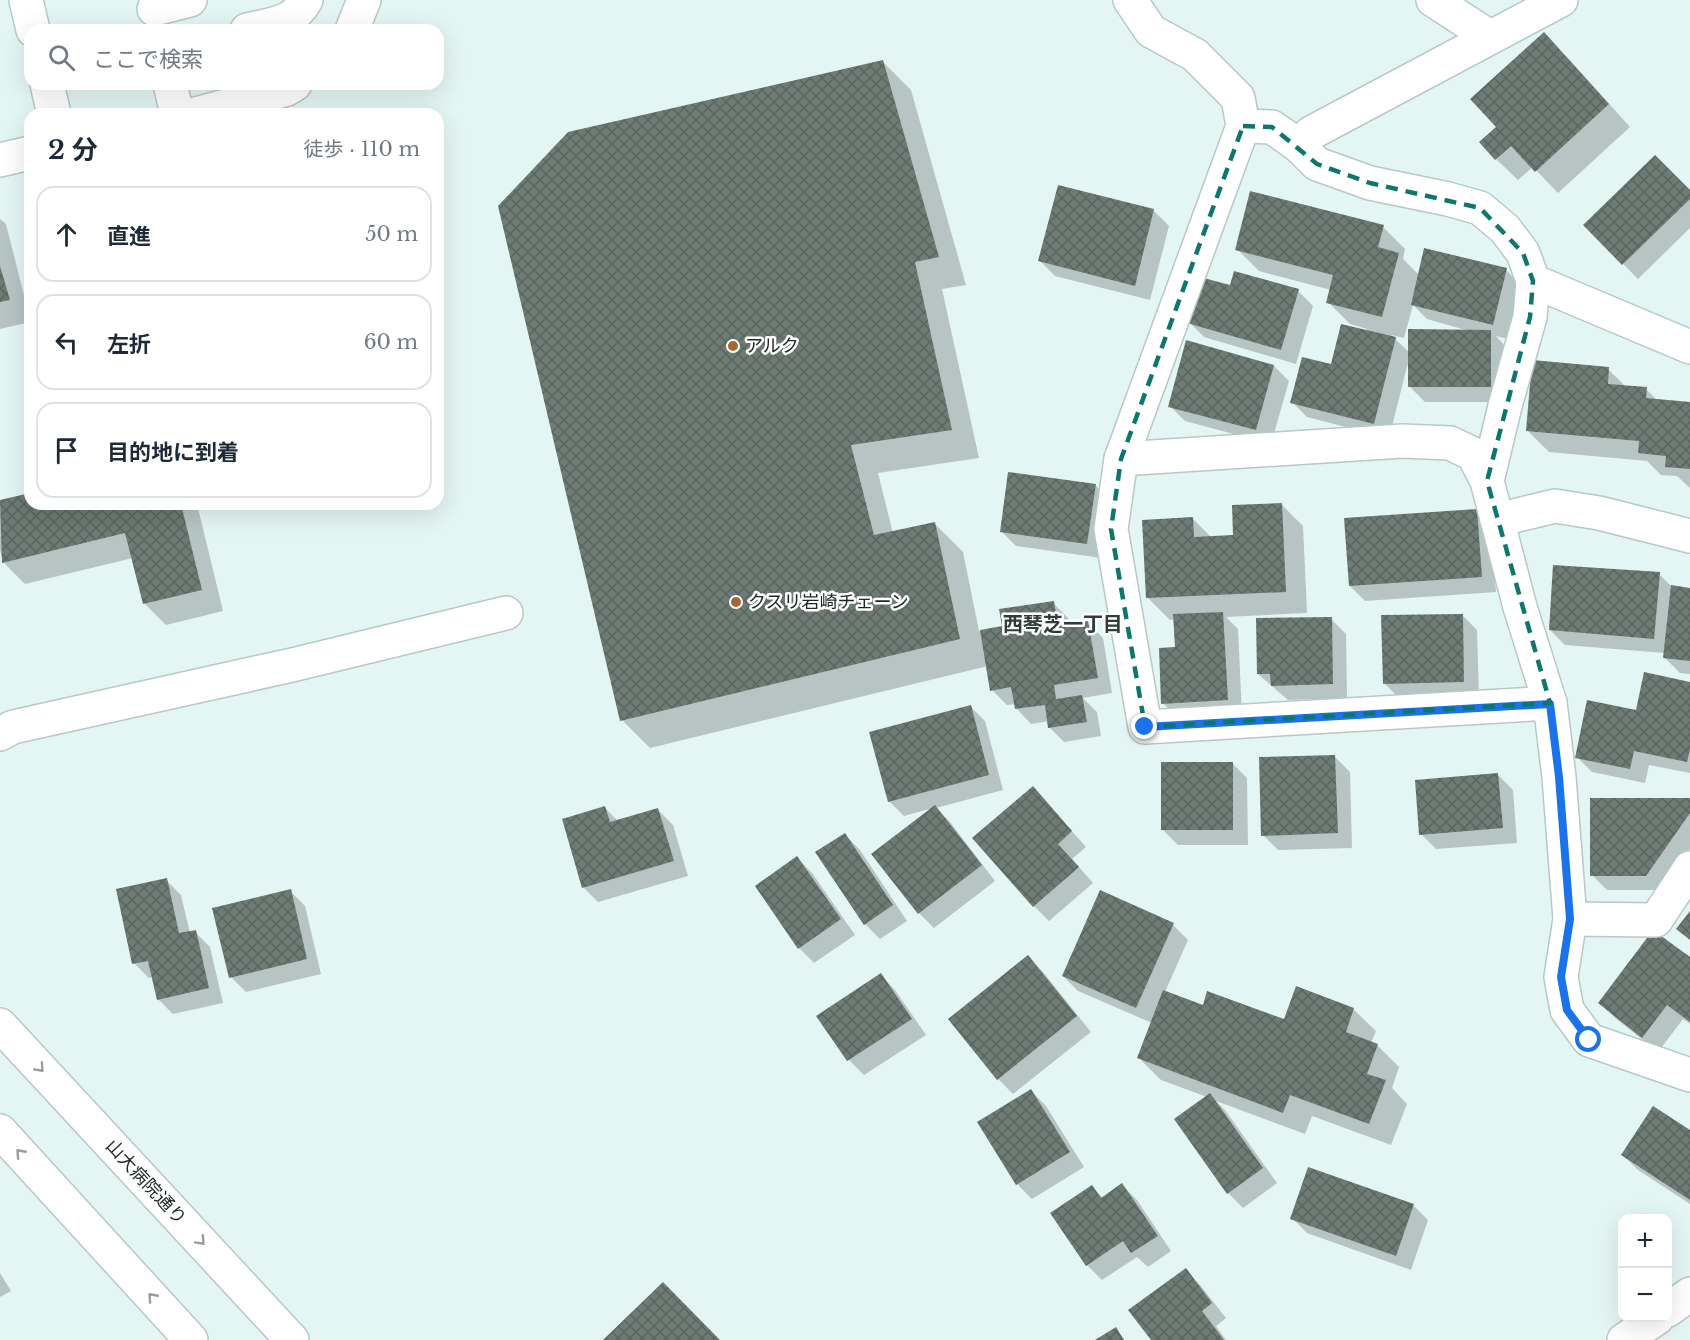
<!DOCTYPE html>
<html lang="ja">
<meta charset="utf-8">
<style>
:root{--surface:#fff;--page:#f6f6f7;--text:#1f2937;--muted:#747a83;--line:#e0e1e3}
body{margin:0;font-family:"Libre Baskerville","Noto Sans JP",serif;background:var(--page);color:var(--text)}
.controls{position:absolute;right:18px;bottom:18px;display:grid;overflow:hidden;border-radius:12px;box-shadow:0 6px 24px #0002}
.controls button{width:54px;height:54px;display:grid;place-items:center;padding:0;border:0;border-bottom:2px solid var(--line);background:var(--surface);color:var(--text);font:30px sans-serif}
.stop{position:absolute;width:18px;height:18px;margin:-14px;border:4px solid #1a73e8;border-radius:50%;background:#fff}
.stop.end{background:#1a73e8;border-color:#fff;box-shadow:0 2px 6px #0008}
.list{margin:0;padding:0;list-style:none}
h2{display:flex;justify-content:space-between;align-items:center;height:78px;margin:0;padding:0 24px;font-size:26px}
h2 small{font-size:20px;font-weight:400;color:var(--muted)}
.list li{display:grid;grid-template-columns:39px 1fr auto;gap:18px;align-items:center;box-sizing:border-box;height:96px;margin:0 12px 12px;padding:0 12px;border:2px solid var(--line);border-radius:18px}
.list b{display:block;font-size:22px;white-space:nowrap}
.list em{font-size:20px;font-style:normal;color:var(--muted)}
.icon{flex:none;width:33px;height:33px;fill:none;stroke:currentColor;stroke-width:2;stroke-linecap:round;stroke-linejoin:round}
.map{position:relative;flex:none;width:1690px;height:1340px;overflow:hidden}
.search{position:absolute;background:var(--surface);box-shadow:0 6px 24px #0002;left:24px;top:24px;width:420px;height:66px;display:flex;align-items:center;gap:15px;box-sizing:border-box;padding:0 21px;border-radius:18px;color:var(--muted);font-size:22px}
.panel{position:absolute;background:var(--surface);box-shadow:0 6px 24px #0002;left:24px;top:108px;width:420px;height:402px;border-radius:18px}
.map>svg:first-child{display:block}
.shadow{fill:#0003;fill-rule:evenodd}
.building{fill:url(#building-cross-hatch)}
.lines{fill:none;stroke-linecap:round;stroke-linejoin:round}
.minor-casing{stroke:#b7c8c6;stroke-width:36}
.minor{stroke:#fff;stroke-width:33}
.oneway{stroke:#9a9d9d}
.route{stroke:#1a73e8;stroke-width:8}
.marked{fill:none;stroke:#0f766e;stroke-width:4.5;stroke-dasharray:12 8;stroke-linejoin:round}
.poi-dot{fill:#a76531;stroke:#fff;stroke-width:2}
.labels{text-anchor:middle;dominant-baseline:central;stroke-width:5;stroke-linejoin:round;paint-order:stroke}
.poi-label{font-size:18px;fill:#1f2525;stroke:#fff;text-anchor:start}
.street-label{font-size:18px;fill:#1f2525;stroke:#fff}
.neighbourhood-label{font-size:20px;font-weight:bold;fill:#2e3c3a;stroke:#fff}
</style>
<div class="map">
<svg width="1690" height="1340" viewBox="0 0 1690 1340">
<defs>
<pattern id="building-cross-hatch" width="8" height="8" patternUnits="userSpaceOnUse" patternTransform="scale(1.5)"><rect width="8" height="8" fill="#6d7b74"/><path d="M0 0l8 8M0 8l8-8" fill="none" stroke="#59655f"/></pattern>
</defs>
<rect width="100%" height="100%" fill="#e4f6f4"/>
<g class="shadow">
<polygon points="1566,56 1630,127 1558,193 1533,167 1518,180 1496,159"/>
<polygon points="883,62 911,90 966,285 942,289 979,458 878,473 893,533 935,524 963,552 979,631 1004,627 1053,603 1068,618 1070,625 1088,623 1103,638 1112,693 1083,698 1097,712 1101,736 1064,742 1049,727 1049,721 1031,724 1016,708 1016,704 1007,705 992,690 988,666 650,748 622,720"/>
<polygon points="1059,186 1154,211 1169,226 1150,300 1055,276 1040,261"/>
<polygon points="1690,192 1690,228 1638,279 1585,225"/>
<polygon points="0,219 6,224 30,319 30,322 0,329"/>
<path d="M 1383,227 L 1405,249 L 1403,259 L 1419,275 L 1506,270 L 1521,285 L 1508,339 L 1496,336 L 1505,346 L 1506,402 L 1425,402 L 1410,387 L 1409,359 L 1389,438 L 1307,417 L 1292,402 L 1332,366 L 1367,329 L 1350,324 L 1328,302 L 1331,290 L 1259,271 L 1237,249 ZM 1413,305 L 1427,319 L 1469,331 L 1410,353 L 1391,335 L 1404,338 Z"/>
<polygon points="1231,287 1298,291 1313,306 1296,364 1204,337 1189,322"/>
<polygon points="1274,366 1289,381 1271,444 1185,421 1170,406"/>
<polygon points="1608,369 1626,387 1646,389 1658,401 1690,404 1690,488 1677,476 1661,475 1647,461 1549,452 1527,430"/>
<polygon points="1095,485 1110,500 1102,558 1016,546 1001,531"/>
<polygon points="30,494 30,504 197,504 223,611 166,625 144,603 133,558 25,584 3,562 0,550 0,502"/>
<polygon points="1281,504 1303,526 1307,613 1226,617 1238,629 1242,715 1178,718 1163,703 1177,649 1175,619 1170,620 1148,598 1192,518 1212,538 1235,536"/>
<polygon points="1476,511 1491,526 1496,592 1365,601 1350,586"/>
<polygon points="1659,574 1672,587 1690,589 1690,674 1680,673 1665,658 1665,653 1565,645 1550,630"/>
<polygon points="1462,615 1477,630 1479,697 1400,699 1385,684"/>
<polygon points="1331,619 1346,634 1347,698 1288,700 1258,674"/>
<polygon points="1690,683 1690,773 1649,765 1645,783 1592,772 1577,757 1637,711"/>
<polygon points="970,706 985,721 1003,790 936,808 950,822 995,881 934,928 919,913 933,808 904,816 889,801"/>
<polygon points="1335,757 1350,772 1352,848 1278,850 1263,835"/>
<polygon points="1232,763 1247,778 1248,845 1178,845 1163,830"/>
<polygon points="1498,775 1513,790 1517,843 1436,849 1421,834"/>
<polygon points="1690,799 1690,849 1661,890 1607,890 1592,875"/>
<polygon points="1047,803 1086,847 1072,859 1093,883 1049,921 1034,906"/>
<polygon points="605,808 618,821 658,810 673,825 688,876 598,902 583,887"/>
<polygon points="845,835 860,850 907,921 880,939 865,924"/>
<polygon points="797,858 812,873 855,935 814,963 799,948"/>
<polygon points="166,880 181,895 190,933 195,932 210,947 223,1003 173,1014 158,999 153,977 149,978 134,963"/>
<polygon points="290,891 305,906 321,974 246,992 231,977"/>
<polygon points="1173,925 1188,940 1165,992 1204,1006 1285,1021 1297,988 1354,1010 1376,1031 1371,1043 1377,1045 1399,1067 1392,1088 1407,1104 1391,1145 1312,1116 1305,1134 1216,1101 1225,1110 1277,1183 1243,1208 1228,1193 1207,1097 1161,1080 1139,1058 1152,1023 1078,991 1063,976"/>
<polygon points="1028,957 1043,972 1091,1032 1013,1094 998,1079"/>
<polygon points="1690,959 1690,1024 1683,1019 1658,1052 1615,1018 1600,1003"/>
<polygon points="880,975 895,990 926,1035 864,1075 849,1060 819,1016"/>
<polygon points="1031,1091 1046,1106 1084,1167 1032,1199 1017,1184 979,1122"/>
<polygon points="1690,1132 1690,1204 1638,1170 1623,1155"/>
<polygon points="1122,1185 1137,1200 1171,1251 1148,1267 1137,1257 1102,1280 1087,1265 1052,1214 1092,1187 1103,1198"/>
<polygon points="1413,1205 1428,1220 1411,1270 1307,1233 1292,1218"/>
<polygon points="1185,1270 1200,1285 1226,1318 1216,1326 1226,1340 1153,1340"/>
<polygon points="0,1273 11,1291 0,1297"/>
</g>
<g class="building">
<polygon points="1544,32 1609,104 1535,172 1511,146 1495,160 1479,142 1496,127 1470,99"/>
<polygon points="883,60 939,257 915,262 952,430 851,445 874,535 935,522 960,639 620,721 498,206 568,132"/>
<polygon points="1655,155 1690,190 1690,199 1622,265 1583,225"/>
<polygon points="1058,185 1154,209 1135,286 1038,261"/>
<polygon points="1250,191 1384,225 1378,247 1399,253 1382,317 1326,303 1333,275 1235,250"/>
<polygon points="1424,248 1507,268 1493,325 1411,305"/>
<polygon points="0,266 10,300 0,302"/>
<polygon points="1234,271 1299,289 1281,350 1187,323 1200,277 1230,285"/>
<polygon points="1341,324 1396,337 1374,424 1290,403 1302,357 1331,364"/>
<polygon points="1408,329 1491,330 1491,387 1408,387"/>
<polygon points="1186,340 1274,365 1256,430 1168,407"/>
<polygon points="1532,360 1609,367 1608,384 1647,387 1646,398 1690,402 1690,469 1665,467 1666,456 1638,453 1639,441 1526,431"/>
<polygon points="1008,472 1096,484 1087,544 1000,532"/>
<polygon points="30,493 30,504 181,504 202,590 143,604 125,533 2,563 0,500"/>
<polygon points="1282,503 1286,592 1146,598 1142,520 1193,517 1194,537 1233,535 1232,505"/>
<polygon points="1477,509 1482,577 1349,586 1344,518"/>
<polygon points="1553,565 1660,572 1654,639 1549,630"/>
<polygon points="1671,585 1690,588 1690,661 1663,658"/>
<polygon points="1054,601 1058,626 1088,621 1098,678 1054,685 1056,699 1082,695 1087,722 1048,728 1045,705 1015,709 1011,687 990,691 980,630 1002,626 999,609"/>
<polygon points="1223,612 1228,700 1161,704 1159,648 1175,647 1173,614"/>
<polygon points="1463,614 1464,682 1383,684 1381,615"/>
<polygon points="1332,617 1333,684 1271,686 1270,674 1257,674 1256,618"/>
<polygon points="1644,672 1690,682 1690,749 1687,762 1634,751 1630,769 1575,758 1587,700 1636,710"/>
<polygon points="971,705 989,775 888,802 869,732"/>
<polygon points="1335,755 1338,833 1261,836 1259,757"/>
<rect x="1161" y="762" width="72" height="68"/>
<polygon points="1498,773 1503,828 1419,835 1415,780"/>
<polygon points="1033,786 1072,831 1058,844 1079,867 1033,907 972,838"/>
<polygon points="1590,798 1690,798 1690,813 1646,876 1590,876"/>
<polygon points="935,805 982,865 918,914 871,854"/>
<polygon points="605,806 610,822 658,808 674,861 582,888 562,819"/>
<polygon points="845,833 893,905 864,925 815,852"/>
<polygon points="797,856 841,919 798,949 755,886"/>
<polygon points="167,878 179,933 196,930 209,988 157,1000 148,961 132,964 116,889"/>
<polygon points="291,889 307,959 229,978 212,908"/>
<polygon points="1100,890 1174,923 1136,1008 1062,976"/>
<polygon points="1690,911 1690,940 1676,929"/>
<polygon points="1653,930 1690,957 1690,1022 1667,1005 1642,1038 1598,1003"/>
<polygon points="1028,955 1077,1016 997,1080 948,1019"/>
<polygon points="881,973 912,1019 847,1061 816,1016"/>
<polygon points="1296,986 1354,1008 1346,1032 1378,1044 1367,1074 1386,1080 1369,1124 1290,1095 1283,1113 1137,1058 1163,990 1203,1005 1207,991 1284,1019"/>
<polygon points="1031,1089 1070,1152 1016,1185 977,1122"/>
<polygon points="1210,1093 1263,1168 1227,1194 1174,1119"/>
<polygon points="1653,1106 1690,1130 1690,1200 1621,1155"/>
<polygon points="1308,1167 1414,1204 1396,1256 1290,1219"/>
<polygon points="1122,1183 1158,1236 1131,1253 1123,1241 1086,1266 1050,1213 1092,1185 1101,1198"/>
<polygon points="1186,1268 1212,1303 1202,1311 1224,1340 1151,1340 1128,1310"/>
<polygon points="663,1282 720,1340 603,1340"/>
<polygon points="1116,1327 1124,1340 1095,1340"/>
</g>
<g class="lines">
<g class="minor-casing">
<g id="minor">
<polyline points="26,0 33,30"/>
<polyline points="1130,0 1151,31 1195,55 1238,98 1243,126 1121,459 1111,529 1145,727 1550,703"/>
<polyline points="1433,0 1490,37"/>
<polyline points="154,9 190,0"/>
<path d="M 247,30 C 272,24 293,24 306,0"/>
<polyline points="352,30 364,0"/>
<polyline points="47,84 54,114"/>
<polyline points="170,84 177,114"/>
<polyline points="196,114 287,89 295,84"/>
<polyline points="1243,126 1272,127 1299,146 1317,164 1370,183 1448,199 1480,208 1505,229 1523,253 1533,281 1530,317 1505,406 1487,481"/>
<polyline points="1299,146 1311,133 1561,0"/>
<polyline points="0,160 30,153"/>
<polyline points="1533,281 1690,347"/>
<polyline points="1121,459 1402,441 1450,443 1473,454 1487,481 1520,607 1550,703 1559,777 1570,919 1561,977 1567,1010 1589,1040 1690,1075"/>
<polyline points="1497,520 1555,506 1599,513 1690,536"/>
<polyline points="0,734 13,727 292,665 506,613"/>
<polyline points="1570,919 1656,920 1690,868"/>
<polyline points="0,1025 292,1340"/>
<polyline points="0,1131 191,1340"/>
<polyline points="1668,1310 1690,1294"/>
<polyline points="1624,1340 1657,1318"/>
</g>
</g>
<use href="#minor" class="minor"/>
</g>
<defs><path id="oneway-chevron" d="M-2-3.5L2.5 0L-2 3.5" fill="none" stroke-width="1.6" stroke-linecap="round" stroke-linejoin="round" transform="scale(1.5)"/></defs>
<g class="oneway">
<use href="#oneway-chevron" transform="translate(40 1068) rotate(47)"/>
<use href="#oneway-chevron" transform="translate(20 1153) rotate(-132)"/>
<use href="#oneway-chevron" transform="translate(201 1241) rotate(47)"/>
<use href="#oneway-chevron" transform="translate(152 1297) rotate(-132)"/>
</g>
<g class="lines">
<polyline class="route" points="1145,727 1550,704 1559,777 1570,919 1561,977 1567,1010 1589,1040"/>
</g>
<path class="marked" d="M 1243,126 L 1272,127 L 1317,164 L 1370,183 L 1480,208 L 1523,253 L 1533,281 L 1530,317 L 1487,481 L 1550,703 L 1145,727 L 1111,529 L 1121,459 Z"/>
<g class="poi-dot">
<circle cx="733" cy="346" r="6"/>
<circle cx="736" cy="602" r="6"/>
</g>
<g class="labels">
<g class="poi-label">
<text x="745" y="346">アルク</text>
<text x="748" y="602">クスリ岩崎チェーン</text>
</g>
<g class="street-label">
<text transform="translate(146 1182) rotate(47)">山大病院通り</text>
</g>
<g class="neighbourhood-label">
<text x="1063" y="624">西琴芝一丁目</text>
</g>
</g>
</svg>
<div class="controls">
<button>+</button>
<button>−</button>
</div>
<div class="stop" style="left:1589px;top:1040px"></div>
<div class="stop end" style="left:1145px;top:727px"></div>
<div class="search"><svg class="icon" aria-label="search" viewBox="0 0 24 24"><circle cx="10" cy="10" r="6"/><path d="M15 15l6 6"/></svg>ここで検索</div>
<section class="panel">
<h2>2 分<small>徒歩 · 110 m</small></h2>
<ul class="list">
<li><svg class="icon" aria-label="ahead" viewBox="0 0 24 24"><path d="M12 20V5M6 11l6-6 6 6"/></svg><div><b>直進</b></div><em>50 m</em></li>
<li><svg class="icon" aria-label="left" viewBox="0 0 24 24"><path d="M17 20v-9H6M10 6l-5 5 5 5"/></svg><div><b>左折</b></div><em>60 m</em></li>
<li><svg class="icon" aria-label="arrive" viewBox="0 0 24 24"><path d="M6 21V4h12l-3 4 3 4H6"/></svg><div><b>目的地に到着</b></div></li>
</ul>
</section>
</div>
